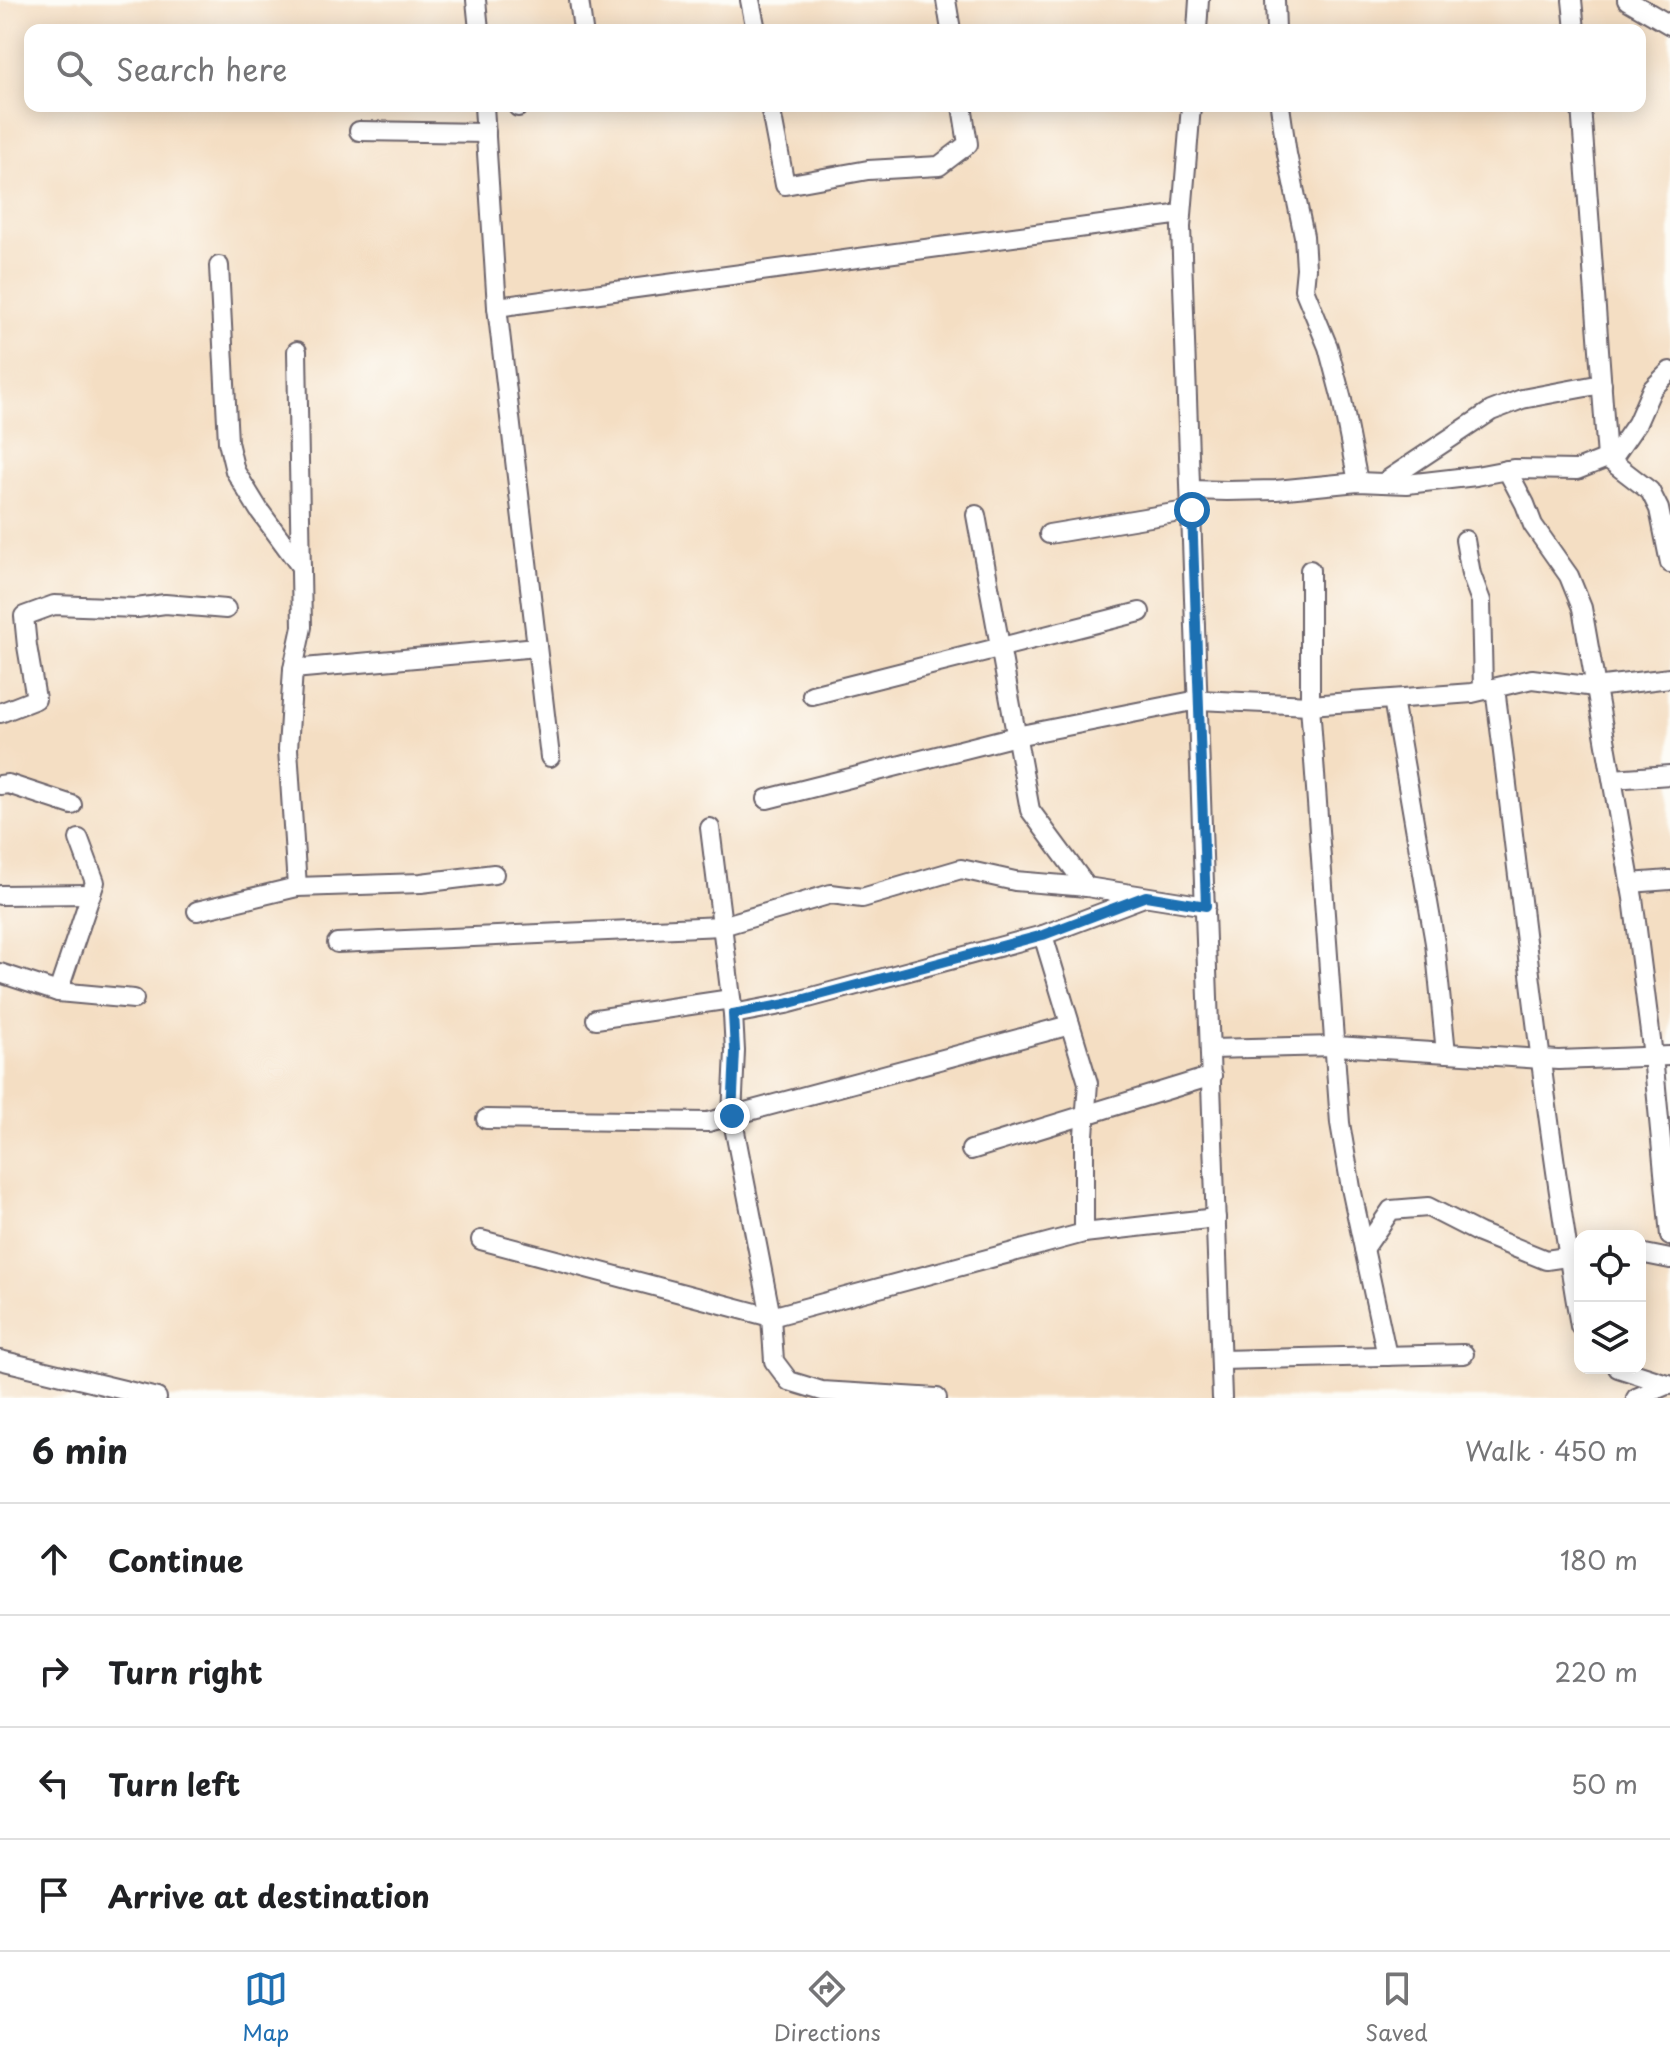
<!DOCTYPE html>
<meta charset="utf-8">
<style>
:root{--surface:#fff;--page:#f6f6f6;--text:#202124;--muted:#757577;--line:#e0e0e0;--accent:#1f6fb2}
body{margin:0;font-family:"Playpen Sans",sans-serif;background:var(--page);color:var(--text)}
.controls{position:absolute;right:24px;bottom:24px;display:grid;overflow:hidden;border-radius:16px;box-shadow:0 4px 20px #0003}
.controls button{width:72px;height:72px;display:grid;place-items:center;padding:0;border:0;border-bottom:2px solid var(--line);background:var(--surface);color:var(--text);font:40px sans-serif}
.stop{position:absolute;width:24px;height:24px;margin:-18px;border:6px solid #1f6fb2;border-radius:50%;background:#fff}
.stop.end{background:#1f6fb2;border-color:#fff;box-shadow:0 2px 8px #0008}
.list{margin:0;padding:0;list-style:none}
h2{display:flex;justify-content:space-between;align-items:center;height:104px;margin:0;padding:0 32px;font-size:34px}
h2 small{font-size:26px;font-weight:400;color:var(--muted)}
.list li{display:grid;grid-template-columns:52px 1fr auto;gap:24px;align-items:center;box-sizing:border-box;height:112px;padding:0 32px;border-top:2px solid var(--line)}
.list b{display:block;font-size:30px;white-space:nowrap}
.list em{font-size:26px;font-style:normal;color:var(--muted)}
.icon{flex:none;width:44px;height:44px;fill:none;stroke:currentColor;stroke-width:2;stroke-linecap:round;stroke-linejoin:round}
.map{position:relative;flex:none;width:1670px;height:1398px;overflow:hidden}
.search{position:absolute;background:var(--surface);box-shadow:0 4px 20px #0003;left:24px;right:24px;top:24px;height:88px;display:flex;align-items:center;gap:20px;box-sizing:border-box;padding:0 28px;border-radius:16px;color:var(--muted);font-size:30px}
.sheet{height:552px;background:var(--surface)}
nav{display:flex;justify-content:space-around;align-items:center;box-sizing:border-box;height:112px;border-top:2px solid var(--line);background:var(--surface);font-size:22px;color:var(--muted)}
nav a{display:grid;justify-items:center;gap:4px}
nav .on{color:var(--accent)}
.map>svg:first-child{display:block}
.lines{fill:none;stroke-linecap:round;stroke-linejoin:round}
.minor-casing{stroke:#6c646b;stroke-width:22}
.minor{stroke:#fff;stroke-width:18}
.route{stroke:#1f6fb2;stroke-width:10}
</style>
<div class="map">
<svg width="1670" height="1398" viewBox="0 0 1670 1398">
<rect width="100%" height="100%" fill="#fdfcf7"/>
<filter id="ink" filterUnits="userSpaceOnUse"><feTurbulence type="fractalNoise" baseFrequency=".0125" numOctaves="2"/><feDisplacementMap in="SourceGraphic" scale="16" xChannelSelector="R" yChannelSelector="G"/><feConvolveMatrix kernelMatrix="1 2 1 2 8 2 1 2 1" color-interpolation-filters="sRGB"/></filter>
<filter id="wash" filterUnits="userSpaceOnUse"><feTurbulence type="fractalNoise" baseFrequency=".006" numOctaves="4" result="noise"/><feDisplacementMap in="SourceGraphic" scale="32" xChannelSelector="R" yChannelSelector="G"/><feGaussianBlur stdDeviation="1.8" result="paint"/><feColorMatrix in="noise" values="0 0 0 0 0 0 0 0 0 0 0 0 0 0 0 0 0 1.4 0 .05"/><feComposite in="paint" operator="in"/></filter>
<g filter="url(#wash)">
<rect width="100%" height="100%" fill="#f4dec3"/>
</g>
<g filter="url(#ink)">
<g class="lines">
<g class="minor-casing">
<g id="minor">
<polyline points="476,0 479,30"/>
<polyline points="579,0 583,30"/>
<polyline points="750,0 756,30"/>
<polyline points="946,0 951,30"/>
<polyline points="1275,0 1276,30"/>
<polyline points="1572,0 1575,30"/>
<polyline points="1627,0 1670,25"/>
<polyline points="1197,30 1199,0"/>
<polyline points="484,106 497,307 550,757"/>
<polyline points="770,106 785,185 868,170 939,166 968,144 962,106"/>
<polyline points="1191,106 1181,227 1222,1398"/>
<polyline points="1280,106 1287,154 1304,236 1306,268 1304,289 1328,347 1342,400 1358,482"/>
<polyline points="1581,106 1607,458 1650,491 1659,509 1670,563"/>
<polyline points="518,107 518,106"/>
<polyline points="359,131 486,133"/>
<polyline points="219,266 228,442 235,471 259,510 301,567"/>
<polyline points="497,307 1182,214"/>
<polyline points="297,351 302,627 293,669 288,749 297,887 421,883 494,874"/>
<polyline points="1507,470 1525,504 1533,525 1569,576 1582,608 1633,898 1653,1056 1670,1236"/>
<polyline points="1383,483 1491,411 1522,399 1602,384"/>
<polyline points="1191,490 1227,491 1276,490 1358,482 1407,484 1476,476 1513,469 1577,470 1615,455 1637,423 1652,389 1670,371"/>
<polyline points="976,515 1030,810 1087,887"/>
<polyline points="1049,534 1192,510"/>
<polyline points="1465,540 1471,574 1481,601 1483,690"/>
<polyline points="1310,570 1310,705 1340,1123 1351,1188 1387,1356"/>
<polyline points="293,669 537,647"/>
<path d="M 1495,688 C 1522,901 1544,1114 1580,1326"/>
<polyline points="812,695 1140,612"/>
<polyline points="1393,699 1435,943 1446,1053"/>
<polyline points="0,713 36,699 27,646 24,616 54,605 137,608 165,604 226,609"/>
<polyline points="1612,779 1670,775"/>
<polyline points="0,785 8,784 72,805"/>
<polyline points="767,799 1016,736 1198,700 1310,705 1472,693 1532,679 1595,687 1670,678"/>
<polyline points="710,828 733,1014 735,1051 732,1116 771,1317 774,1361 789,1381 822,1391 937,1398"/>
<polyline points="1630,883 1670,880"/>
<polyline points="0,895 91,894"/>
<polyline points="197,911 297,887"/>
<polyline points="1043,935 1088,1083 1084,1135 1084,1233"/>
<polyline points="337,943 722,926 831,894 862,898 961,869 1015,881 1087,887 1206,906"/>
<polyline points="0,973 58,992 134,999"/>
<polyline points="58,992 95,882 79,839"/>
<polyline points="733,1014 786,1004 1043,935 1144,897"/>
<polyline points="596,1019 731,999"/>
<polyline points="1211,1049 1336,1046 1558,1060 1670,1056"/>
<polyline points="486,1119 708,1122 1070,1025"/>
<polyline points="971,1150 1212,1076"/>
<polyline points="481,1240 771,1317 1084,1233 1216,1218"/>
<polyline points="1364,1249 1391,1210 1428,1207 1479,1233 1546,1260 1580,1255"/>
<polyline points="1640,1253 1670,1259"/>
<polyline points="0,1360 157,1398"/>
<polyline points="1221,1360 1464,1354"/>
<polyline points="1618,1368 1670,1385"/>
<polyline points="1636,1398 1669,1384"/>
</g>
</g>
<use href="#minor" class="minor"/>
</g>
</g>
<g class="lines" filter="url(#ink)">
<polyline class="route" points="732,1116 735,1051 733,1014 786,1004 1043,935 1146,896 1206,906 1192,510"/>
</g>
</svg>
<div class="controls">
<button><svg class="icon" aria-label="locate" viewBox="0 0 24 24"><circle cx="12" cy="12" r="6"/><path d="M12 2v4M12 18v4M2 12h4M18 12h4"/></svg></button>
<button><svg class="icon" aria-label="layers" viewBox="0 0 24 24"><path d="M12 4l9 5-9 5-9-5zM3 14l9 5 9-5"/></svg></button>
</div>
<div class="stop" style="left:1192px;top:510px"></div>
<div class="stop end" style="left:732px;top:1116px"></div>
<div class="search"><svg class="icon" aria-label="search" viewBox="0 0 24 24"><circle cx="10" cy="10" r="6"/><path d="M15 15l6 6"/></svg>Search here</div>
</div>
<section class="sheet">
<h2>6 min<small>Walk · 450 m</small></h2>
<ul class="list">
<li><svg class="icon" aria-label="ahead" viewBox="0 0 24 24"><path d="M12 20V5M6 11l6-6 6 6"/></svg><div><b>Continue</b></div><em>180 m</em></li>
<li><svg class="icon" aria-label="right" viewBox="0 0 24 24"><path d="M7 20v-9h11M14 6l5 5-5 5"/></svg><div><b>Turn right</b></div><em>220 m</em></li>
<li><svg class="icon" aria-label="left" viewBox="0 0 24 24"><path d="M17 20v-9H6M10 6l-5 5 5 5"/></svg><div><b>Turn left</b></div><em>50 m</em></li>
<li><svg class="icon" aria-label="arrive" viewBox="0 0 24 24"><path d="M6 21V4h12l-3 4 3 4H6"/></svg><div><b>Arrive at destination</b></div></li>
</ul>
</section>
<nav>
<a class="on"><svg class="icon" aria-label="map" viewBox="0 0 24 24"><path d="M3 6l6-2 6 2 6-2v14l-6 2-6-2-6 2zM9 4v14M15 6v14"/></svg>Map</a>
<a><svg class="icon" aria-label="directions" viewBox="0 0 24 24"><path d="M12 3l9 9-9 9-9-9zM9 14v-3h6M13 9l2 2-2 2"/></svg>Directions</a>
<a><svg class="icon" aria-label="saved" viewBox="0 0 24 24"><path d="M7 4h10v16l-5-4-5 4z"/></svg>Saved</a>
</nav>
